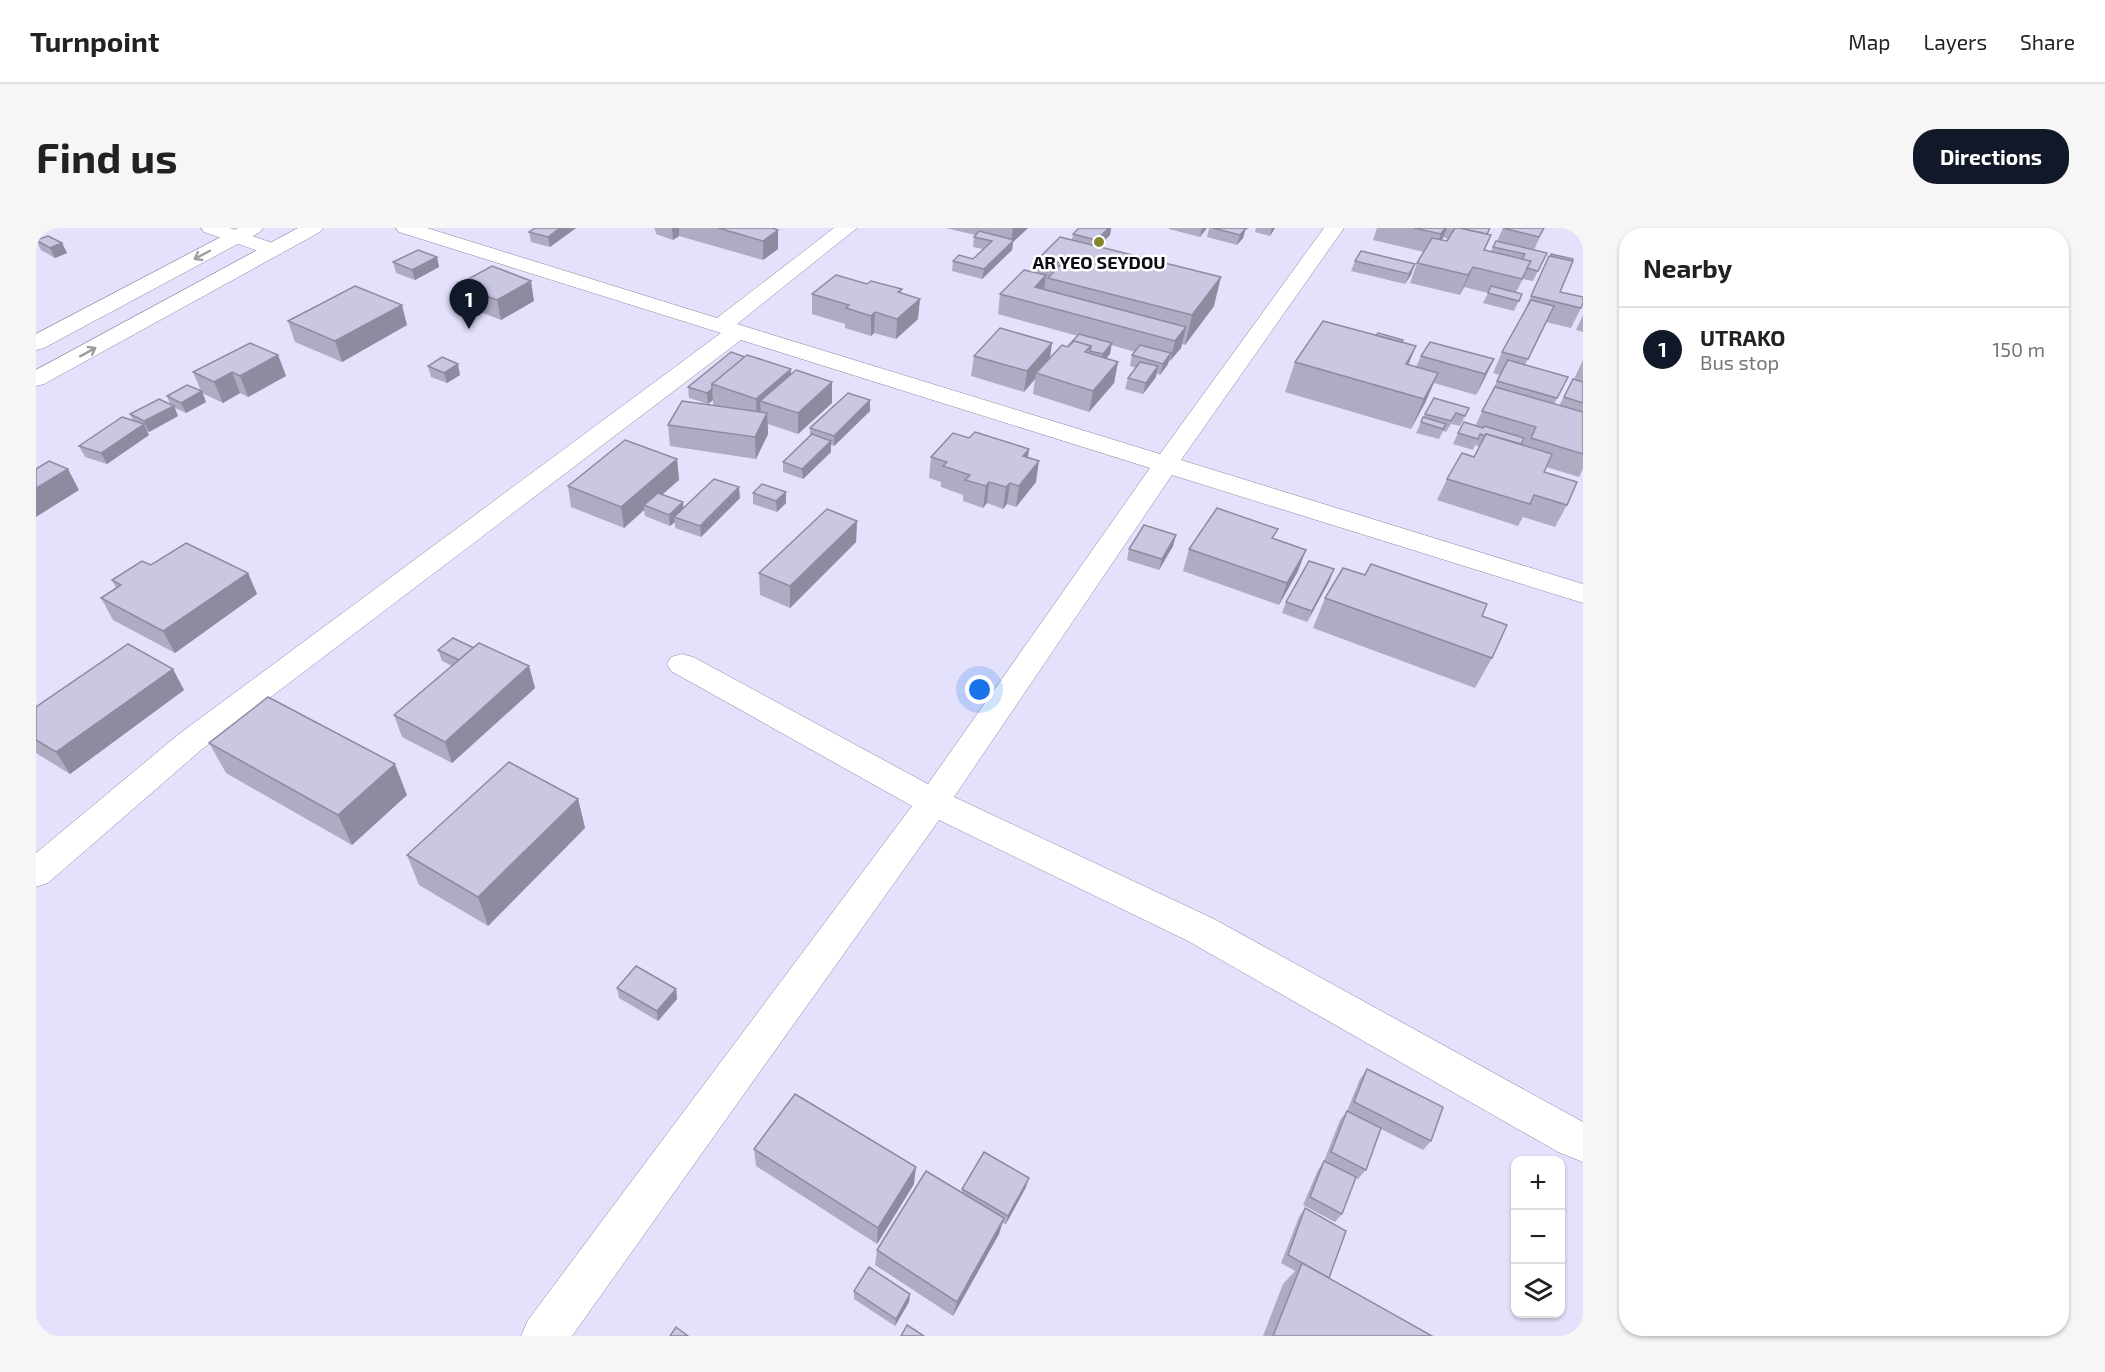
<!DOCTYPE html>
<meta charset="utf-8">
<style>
:root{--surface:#fff;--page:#f6f6f6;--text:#222;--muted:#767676;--line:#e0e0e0;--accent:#111827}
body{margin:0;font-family:"Exo 2",sans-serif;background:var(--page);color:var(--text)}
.controls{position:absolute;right:18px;bottom:18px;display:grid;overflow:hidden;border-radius:12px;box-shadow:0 2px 4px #0004}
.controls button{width:54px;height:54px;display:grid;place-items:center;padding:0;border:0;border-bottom:2px solid var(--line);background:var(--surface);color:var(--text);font:30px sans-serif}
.you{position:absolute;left:944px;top:462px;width:21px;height:21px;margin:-15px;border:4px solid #fff;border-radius:50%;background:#1a73e8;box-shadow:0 0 0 9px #1a73e833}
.badge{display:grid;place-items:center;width:39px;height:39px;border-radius:50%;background:var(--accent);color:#fff;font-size:20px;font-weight:700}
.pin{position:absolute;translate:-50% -50px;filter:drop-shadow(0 2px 3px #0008)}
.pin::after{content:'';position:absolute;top:32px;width:21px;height:18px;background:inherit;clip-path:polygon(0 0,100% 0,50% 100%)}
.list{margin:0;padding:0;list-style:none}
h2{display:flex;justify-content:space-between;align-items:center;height:78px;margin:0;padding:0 24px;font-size:26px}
h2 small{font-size:20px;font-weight:400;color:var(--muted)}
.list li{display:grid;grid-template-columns:39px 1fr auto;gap:18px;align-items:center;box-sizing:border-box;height:84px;padding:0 24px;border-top:2px solid var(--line)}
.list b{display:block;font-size:22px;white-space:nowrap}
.list p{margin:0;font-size:20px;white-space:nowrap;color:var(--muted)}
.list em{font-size:20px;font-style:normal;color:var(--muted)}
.icon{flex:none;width:33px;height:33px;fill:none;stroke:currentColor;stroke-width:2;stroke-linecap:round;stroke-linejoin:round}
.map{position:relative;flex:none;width:1547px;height:1108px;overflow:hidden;border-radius:24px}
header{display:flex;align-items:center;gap:36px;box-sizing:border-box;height:84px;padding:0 30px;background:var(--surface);border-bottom:2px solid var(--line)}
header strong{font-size:28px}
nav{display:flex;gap:33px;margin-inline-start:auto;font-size:21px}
.intro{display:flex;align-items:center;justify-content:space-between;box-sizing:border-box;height:144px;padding:0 36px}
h1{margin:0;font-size:42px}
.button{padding:15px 27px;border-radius:24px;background:var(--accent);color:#fff;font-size:21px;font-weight:700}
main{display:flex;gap:36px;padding:0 36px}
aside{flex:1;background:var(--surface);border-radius:24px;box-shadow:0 2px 4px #0004}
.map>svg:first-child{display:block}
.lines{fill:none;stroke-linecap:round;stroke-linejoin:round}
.street-casing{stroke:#88869f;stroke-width:1}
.secondary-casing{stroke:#88869f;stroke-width:1}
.highway-casing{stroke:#88869f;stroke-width:1}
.street{fill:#fff;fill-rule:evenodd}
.secondary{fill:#fff;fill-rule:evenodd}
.highway{fill:#fff;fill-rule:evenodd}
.wall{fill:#aeabc3;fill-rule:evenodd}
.shaded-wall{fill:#8d8b9f}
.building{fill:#cac7e3;stroke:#8d8b9f;stroke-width:1.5}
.oneway{stroke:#9e9ea1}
.poi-dot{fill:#85852f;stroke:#fff;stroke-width:2}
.labels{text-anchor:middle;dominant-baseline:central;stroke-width:5;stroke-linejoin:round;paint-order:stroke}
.far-poi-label{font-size:18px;font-weight:bold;fill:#0d0c15;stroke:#fff}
</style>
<header>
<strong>Turnpoint</strong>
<nav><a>Map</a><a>Layers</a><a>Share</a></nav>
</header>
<div class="intro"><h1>Find us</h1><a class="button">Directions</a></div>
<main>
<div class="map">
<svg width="1547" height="1108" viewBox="0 0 1547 1108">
<rect width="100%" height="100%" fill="#e4e1fd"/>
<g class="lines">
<g class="street-casing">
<polygon id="street" points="360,0 391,0 681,90 798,0 821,0 701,96 1124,226 1288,0 1308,0 1145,232 1547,356 1547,375 1136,247 918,569 1178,691 1547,894 1547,934 1522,924 1152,713 903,592 536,1108 485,1108 492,1092 876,578 635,443 631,436 635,429 646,426 657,429 892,556 1114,240 705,112 165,522 12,655 0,659 0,625 143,506 685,105 363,4"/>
</g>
<g class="secondary-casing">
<polygon id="secondary" points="165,0 194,0 245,18 248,22 245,26 231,26 168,4"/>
</g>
<g class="highway-casing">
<g id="highway">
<polygon points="202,0 227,0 224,4 8,120 0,122 0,106"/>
<polygon points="262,0 287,0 284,4 8,156 0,158 0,142"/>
</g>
</g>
<use href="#street" class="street"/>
<use href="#secondary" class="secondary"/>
<use href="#highway" class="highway"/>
</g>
<g class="wall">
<polygon points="499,0 540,0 514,19 495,14 493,4"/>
<polygon points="617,0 736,0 742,21 727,32 643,8 637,12 620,6 619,1"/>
<polygon points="910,0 992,0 977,14 976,22 946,51 916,43 917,33 937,31 947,21 937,19 938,9 939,7"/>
<polygon points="1043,0 1075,0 1074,7 1062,19 1178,78 1149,117 1146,116 1145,120 1134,133 1133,133 1132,136 1124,147 1120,145 1120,149 1107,166 1089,161 1092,150 1100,140 1094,138 1096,127 1099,124 1075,117 1074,126 1070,130 1082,134 1078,155 1053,184 997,166 999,151 988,164 935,148 938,128 1016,115 1014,130 1032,119 1042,108 962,86 964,66 1001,45 1004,29 1036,12 1037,6"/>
<polygon points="1133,0 1171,0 1164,9 1133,1"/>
<polygon points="1173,0 1213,0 1211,2 1209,1 1207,10 1201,17 1171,9"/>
<polygon points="1220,0 1239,0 1234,8 1219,4"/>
<path d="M 1341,0 L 1454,0 L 1451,6 L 1455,7 L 1449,22 L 1455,23 L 1460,13 L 1461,13 L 1467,0 L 1508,0 L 1498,22 L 1511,25 L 1497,53 L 1487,51 L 1480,64 L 1486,66 L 1478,83 L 1447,75 L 1452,65 L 1428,59 L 1424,67 L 1374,55 L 1381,35 L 1388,24 L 1337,12 ZM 1407,9 L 1412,11 L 1411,13 L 1406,12 Z"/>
<polygon points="0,12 26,15 31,25 19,30 5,22"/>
<polygon points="1513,28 1524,64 1545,80 1535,100 1510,94 1489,137 1532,149 1518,176 1523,178 1537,151 1538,151 1547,132 1547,241 1543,249 1510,239 1508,244 1531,277 1519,299 1487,289 1482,298 1401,272 1411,251 1438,229 1444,219 1439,217 1437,222 1417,216 1422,205 1439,198 1464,147 1457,145 1466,124 1486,88"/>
<polygon points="401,29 403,39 379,52 360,45 357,34"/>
<polygon points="1319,33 1375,47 1369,56 1315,43"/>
<polygon points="421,57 498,73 465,92 426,77"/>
<polygon points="866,61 865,65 882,91 860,111 838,105 835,108 809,100 809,96 776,86 776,66"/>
<polygon points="1547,87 1547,104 1540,102"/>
<polygon points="252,93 371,97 306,134 259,114"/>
<polygon points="1366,114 1380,118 1372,137 1380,139 1385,128 1458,131 1440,167 1398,155 1389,175 1375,201 1249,164 1259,134"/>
<polygon points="242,127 250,148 212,169 204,165 187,175 166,165 170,174 150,185 139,180 142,188 113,204 111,203 113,207 71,236 49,229 43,218 97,193 94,186 134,176 131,168 165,163 157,144"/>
<polygon points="709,129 755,141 755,147 796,175 762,206 732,196 732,206 720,231 634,218 632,197 681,178 677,177 677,172 672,176 653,170 652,159"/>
<polygon points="392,138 424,147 411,155 395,149"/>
<polygon points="1433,180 1424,198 1415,196 1410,204 1407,203 1403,211 1380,205 1389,186"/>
<polygon points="834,183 798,218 795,217 795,224 767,251 747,244 747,234 774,207 774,200"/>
<polygon points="933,210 993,221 992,229 1000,254 980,279 971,276 967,281 951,275 947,280 927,273 927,267 905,259 905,254 893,250 895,229"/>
<polygon points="641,231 643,252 626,266 648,280 704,270 665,309 639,300 639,294 634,298 609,288 608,282 588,300 535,279 532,258"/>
<polygon points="750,264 750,275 741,284 717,276 717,265"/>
<polygon points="821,293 820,314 754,380 724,367 723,345"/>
<polygon points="1140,307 1137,318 1123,342 1091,332 1093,321"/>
<polygon points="1239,311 1262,343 1243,377 1147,343 1153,321"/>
<polygon points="115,337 212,345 221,366 139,425 77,392 65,370 80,360 76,352"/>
<polygon points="1294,352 1271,394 1246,385 1250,374"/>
<polygon points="1289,370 1446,388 1456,430 1439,460 1277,400"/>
<polygon points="438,420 493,438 499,460 416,535 366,509 358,487 416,438 406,433 402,422"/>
<polygon points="148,462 34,546 0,525 0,479"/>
<polygon points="173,515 371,567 316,617 190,545"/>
<polygon points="542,571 549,600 452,698 383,657 371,627"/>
<polygon points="581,760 640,761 641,771 622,793 583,770"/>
<polygon points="1331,841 1395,913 1387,922 1345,901 1330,942 1322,951 1288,933 1304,892 1311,883 1324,851"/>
<polygon points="718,921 878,956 841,1016 720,938"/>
<polygon points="1288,933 1306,986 1299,994 1267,977 1282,942"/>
<polygon points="990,959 970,996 966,995 963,1006 917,1088 839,1037 841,1022 926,964 926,961"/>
<polygon points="1269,980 1293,1050 1396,1108 1227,1108 1247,1056 1259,1043 1245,1035 1263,989"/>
<polygon points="818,1063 874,1066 873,1074 859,1098 818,1071"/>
</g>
<g class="shaded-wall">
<polygon points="524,0 540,0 514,19 512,9"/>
<polygon points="636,0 643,0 643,8 637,12"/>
<polygon points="977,0 992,0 977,14 976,22 946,51 948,41 975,15"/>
<polygon points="1073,0 1075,0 1074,7 1059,22 1060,12"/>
<polygon points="1166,0 1171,0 1164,9"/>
<polygon points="1210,0 1207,10 1201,17 1204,7"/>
<polygon points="1236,0 1239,0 1234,8"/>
<polygon points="1409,0 1411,0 1406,12 1398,26 1405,6"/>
<polygon points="742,2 742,21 727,32 727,13"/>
<polygon points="26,15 31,25 19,30 14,20"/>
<polygon points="401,29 403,39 379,52 376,42"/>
<polygon points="1379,36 1375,47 1369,56 1373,46"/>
<polygon points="1437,39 1428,59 1424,67 1432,47"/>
<polygon points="1010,47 1007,67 999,59"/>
<polygon points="1185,49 1178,78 1149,117 1156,87"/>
<polygon points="495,53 498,73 465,92 461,72"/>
<polygon points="884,71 882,91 860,111 861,91"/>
<polygon points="366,77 371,97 306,134 299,113"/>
<polygon points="839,84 838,105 835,108 835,88"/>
<polygon points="1150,99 1145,120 1134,133 1139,113"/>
<polygon points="1016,115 1013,135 1000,145 999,151 988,164 991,143"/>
<polygon points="1076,115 1074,126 1065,137 1067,126"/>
<polygon points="1380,118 1368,147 1370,136"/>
<polygon points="1135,125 1132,136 1124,147 1127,136"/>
<polygon points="242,127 250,148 212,169 204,148"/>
<polygon points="1458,131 1448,152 1440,167 1449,146"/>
<polygon points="1082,134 1078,155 1053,184 1057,163"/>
<polygon points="422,136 424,147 411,155 408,145"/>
<polygon points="1122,138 1120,149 1107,166 1110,155"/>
<polygon points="755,141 755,162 724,173 725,188 721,192 720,171"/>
<polygon points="196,144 204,165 187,175 178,154"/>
<polygon points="1402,145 1389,175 1375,201 1388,171"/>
<polygon points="796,154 796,175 762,206 762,185"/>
<polygon points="676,161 677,172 672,176 671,165"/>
<polygon points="166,163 170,174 150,185 145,175"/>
<polygon points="834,172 834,183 798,218 798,208"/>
<polygon points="138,178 142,188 113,204 108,193"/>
<polygon points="731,185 732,206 720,231 719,209"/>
<polygon points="108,196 113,207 71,236 65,225"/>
<polygon points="795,213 795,224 767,251 766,241"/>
<polygon points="993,221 990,242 987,228"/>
<polygon points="641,231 643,252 612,279 608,277 608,282 588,300 585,279"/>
<polygon points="1003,233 1000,254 980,279 983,258"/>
<polygon points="32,241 43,262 0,289 0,260"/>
<polygon points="953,254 951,275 947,280 950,258"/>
<polygon points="974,255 971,276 967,281 970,259"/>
<polygon points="703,259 704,270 665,309 664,298"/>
<polygon points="750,264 750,275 741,284 740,273"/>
<polygon points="647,274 648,285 638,289 639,294 634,298 633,287"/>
<polygon points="821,293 820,314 754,380 754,358"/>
<polygon points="1140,307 1137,318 1123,342 1126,331"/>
<polygon points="1270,322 1262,343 1243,377 1251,355"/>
<polygon points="1298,341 1294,352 1271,394 1276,383"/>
<polygon points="212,345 221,366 139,425 127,403"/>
<polygon points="493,438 499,460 416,535 409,514"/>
<polygon points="137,441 148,462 34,546 20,524"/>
<polygon points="359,536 371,567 316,617 302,587"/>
<polygon points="542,571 549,600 452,698 442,669"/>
<polygon points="640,761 641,771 622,793 621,783"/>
<polygon points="880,939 878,956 841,1016 842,1000"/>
<polygon points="993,950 990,959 970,996 972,988"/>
<polygon points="968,990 963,1006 917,1088 921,1074"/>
<polygon points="874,1066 873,1074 859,1098 860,1091"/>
</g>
<g class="building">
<polygon points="499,0 524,0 512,9 493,4"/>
<polygon points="682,0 736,0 742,2 727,13"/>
<polygon points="1043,0 1073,0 1060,12 1037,6"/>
<polygon points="1177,0 1210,0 1204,7"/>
<polygon points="1378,0 1409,0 1405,6"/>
<polygon points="1419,0 1424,0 1455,7 1448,22 1495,33 1486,51 1437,39 1432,47 1381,35 1396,10 1411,13"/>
<polygon points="1424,0 1454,0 1451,6"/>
<polygon points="1467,0 1508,0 1503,9"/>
<polygon points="943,3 978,12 948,41 917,33 923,27 937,31 956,13 938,9"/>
<polygon points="12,8 26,15 14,20 0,12"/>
<polygon points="1024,9 1185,49 1156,87 1012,50 1026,35 1004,29"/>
<polygon points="1460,13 1511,25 1502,43 1491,40 1495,33 1486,31 1489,26 1457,19"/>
<polygon points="382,22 401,29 376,42 357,34"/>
<polygon points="1325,23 1379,36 1373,46 1319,33"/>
<polygon points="1515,26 1537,31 1536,33 1515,28"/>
<polygon points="1513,28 1537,33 1524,64 1547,69 1547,75 1545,80 1495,68"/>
<polygon points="456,38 495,53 461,72 421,57"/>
<polygon points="988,42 1010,47 999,59 1150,99 1139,113 964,66"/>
<polygon points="800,47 831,56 835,53 866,61 862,64 884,71 861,91 839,84 835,88 810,80 813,77 776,66"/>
<polygon points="319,58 366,77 299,113 252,93"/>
<polygon points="1455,58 1486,66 1483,73 1452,65"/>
<polygon points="1495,72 1518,78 1492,131 1466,124"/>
<polygon points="1287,93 1380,118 1370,136 1402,145 1388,171 1259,134"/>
<polygon points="964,100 1016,115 991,143 938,128"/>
<polygon points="1342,105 1367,112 1366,114 1340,107"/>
<polygon points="1043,106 1076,115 1067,126 1054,123 1055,118 1038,113 1034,117 1033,117"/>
<polygon points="1038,113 1055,118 1049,124 1082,134 1057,163 1000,145 1026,117 1032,119"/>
<polygon points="1394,114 1458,131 1449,146 1385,128"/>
<polygon points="214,115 242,127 204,148 196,144 178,154 157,144"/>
<polygon points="1104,117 1135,125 1127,136 1096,127"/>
<polygon points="695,124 709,129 676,156 676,161 671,165 652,159"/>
<polygon points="711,127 755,141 720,171 676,156"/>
<polygon points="406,129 422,136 408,145 392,138"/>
<polygon points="1472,132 1532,149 1521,170 1461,153"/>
<polygon points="1104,134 1122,138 1110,155 1092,150"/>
<polygon points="760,142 796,154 762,185 724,173"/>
<polygon points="1537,151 1547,154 1547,175 1528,169"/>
<polygon points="151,157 166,163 145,175 131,168"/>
<polygon points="1459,159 1547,184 1547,226 1495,210 1500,199 1446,183"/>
<polygon points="812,165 834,172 798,208 774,200"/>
<polygon points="1398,170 1433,180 1429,188 1420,185 1415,193 1389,186"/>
<polygon points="123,171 138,178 108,193 94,186"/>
<polygon points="646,173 731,185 719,209 632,197"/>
<polygon points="86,189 108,196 65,225 43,218"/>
<polygon points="1387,189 1410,196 1407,201 1385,194"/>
<polygon points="1428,194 1447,200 1448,198 1488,210 1485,216 1450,206 1449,208 1444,206 1442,211 1422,205"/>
<polygon points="939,204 993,221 987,228 1003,233 983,258 974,255 970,259 953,254 950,258 929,252 934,247 907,238 911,234 895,229 917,205 933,210"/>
<polygon points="776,206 795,213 766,241 747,234"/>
<polygon points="1450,206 1516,226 1508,244 1541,254 1531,277 1498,267 1494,276 1411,251 1426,225 1438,229"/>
<polygon points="589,212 641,231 585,279 532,258"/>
<polygon points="13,233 32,241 0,260 0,241"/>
<polygon points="678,251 703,259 664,298 638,289"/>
<polygon points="726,256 750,264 740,273 717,265"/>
<polygon points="622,265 647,274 633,287 608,277"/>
<polygon points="1181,280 1242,301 1236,310 1270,322 1251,355 1153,321"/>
<polygon points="791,281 821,293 754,358 723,345"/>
<polygon points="1108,297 1140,307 1126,331 1093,321"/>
<polygon points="150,315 212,345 127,403 65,370 85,357 76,352 106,333 115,337"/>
<polygon points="1273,333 1298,341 1276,383 1250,374"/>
<polygon points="1335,336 1451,376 1446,388 1471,397 1456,430 1289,370 1307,340 1329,347"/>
<polygon points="417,410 438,420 423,432 402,422"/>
<polygon points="443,415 493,438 409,514 358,487"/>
<polygon points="92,416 137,441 20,524 0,512 0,479"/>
<polygon points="232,469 359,536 302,587 173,515"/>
<polygon points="473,534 542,571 442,669 371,627"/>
<polygon points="600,738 640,761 621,783 581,760"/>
<polygon points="1331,841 1407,879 1395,913 1318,874"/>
<polygon points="759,866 880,939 842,1000 718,921"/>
<polygon points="1311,883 1345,900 1330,942 1295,924"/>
<polygon points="948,924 993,950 972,988 926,961"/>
<polygon points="1288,933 1320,949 1306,986 1274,969"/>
<polygon points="890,943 968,990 921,1074 841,1022"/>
<polygon points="1269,980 1310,1003 1293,1050 1252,1027"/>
<polygon points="1266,1035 1396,1108 1237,1108"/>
<polygon points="833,1039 874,1066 860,1091 818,1063"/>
<polygon points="871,1097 888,1108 865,1108"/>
<polygon points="640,1099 652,1108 634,1108"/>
</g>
<defs><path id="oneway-shaft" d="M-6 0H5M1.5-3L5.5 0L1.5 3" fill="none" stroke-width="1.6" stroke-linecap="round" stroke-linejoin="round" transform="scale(1.5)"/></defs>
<g class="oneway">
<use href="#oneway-shaft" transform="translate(166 27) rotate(152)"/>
<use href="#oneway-shaft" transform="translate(52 124) rotate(-29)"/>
</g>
<circle class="poi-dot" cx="1063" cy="14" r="6"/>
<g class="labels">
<g class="far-poi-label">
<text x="1063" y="34">AR YEO SEYDOU</text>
</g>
</g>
</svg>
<div class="controls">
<button>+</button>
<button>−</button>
<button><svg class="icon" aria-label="layers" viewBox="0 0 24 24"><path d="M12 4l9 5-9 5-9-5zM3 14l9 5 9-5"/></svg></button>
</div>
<div class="you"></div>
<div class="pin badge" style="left:433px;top:101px">1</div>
</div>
<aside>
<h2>Nearby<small></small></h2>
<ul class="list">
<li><span class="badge">1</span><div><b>UTRAKO</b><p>Bus stop</p></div><em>150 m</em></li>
</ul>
</aside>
</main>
